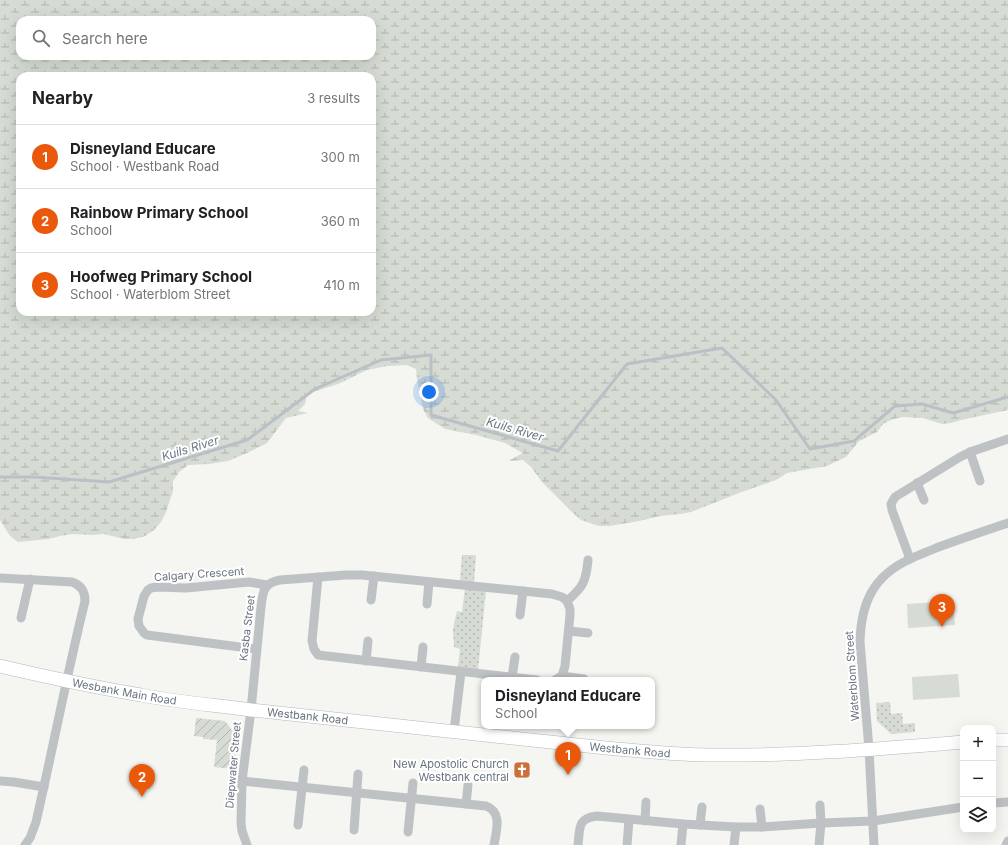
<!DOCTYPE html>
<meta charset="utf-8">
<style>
:root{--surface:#fff;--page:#f6f6f6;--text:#202124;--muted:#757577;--line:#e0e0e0;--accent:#ea580c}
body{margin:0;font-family:Inter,sans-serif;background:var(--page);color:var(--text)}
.controls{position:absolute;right:12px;bottom:12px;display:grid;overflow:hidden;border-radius:8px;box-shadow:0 4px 16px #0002}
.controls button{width:36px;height:36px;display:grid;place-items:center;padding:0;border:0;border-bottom:1px solid var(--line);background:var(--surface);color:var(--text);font:20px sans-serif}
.you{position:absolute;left:429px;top:392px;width:14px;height:14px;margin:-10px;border:3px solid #fff;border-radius:50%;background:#1a73e8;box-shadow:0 0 0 6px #1a73e833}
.badge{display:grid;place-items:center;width:26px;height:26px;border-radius:50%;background:var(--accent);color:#fff;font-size:13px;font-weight:700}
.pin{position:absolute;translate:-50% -33px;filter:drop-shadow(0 1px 2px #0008)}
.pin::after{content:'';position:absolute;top:21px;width:14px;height:12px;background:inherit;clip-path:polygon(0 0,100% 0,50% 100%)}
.popup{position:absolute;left:481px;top:677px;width:174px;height:52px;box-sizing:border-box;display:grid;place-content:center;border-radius:8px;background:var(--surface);filter:drop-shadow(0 1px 3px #0005);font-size:13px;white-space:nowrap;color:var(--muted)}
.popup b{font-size:15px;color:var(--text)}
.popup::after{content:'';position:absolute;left:50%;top:100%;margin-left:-8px;border:8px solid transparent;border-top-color:var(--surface)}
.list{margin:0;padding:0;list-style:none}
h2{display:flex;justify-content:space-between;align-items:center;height:52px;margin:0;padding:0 16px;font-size:17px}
h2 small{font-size:13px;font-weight:400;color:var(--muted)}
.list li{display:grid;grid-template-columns:26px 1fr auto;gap:12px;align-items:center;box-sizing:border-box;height:64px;padding:0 16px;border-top:1px solid var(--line)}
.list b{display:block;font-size:15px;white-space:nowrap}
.list p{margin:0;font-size:13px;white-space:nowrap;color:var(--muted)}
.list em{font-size:13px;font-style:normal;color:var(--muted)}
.icon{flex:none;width:22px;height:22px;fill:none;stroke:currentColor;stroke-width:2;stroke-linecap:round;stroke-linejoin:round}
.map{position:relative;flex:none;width:1008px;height:845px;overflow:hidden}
.search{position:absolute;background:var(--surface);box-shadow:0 4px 16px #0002;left:16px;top:16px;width:360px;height:44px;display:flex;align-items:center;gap:10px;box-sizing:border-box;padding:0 14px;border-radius:12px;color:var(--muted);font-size:15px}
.panel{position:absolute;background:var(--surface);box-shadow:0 4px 16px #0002;left:16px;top:72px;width:360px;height:244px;border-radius:12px}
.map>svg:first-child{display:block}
.grass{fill:#d6dbd4}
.wetland{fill:url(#wetland-marsh);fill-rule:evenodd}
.park{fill:url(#park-dots)}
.garden{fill:url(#garden-furrows)}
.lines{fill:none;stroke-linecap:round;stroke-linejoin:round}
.stream{stroke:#bac1c6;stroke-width:3}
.secondary-casing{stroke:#b4b7bc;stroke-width:14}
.street{stroke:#bfc2c5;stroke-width:9}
.secondary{stroke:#fff;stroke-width:13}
.labels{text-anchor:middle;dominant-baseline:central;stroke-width:4;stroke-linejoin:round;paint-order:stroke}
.street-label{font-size:11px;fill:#68727f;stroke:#fff}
.poi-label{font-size:11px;fill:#68727f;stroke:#fff;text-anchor:end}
.water-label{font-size:12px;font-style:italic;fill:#697983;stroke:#fff}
</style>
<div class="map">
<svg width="1008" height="845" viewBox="0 0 1008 845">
<defs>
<pattern id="wetland-marsh" width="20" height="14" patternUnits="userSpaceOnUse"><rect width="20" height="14" fill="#d6dbd4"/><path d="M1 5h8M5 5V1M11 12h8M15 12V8" fill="none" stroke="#b1b6b1"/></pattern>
<pattern id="park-dots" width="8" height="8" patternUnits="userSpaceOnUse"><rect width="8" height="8" fill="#d6dbd4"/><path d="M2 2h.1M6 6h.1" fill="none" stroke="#b1b6b1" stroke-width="1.8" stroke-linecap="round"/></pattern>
<pattern id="garden-furrows" width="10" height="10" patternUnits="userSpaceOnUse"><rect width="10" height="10" fill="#d6dbd4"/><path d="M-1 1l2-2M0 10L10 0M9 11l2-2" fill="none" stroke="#b1b6b1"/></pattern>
</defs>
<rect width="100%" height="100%" fill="#f5f5f2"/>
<g class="grass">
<polygon points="953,601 955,625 908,628 907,604"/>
<polygon points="958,674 960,697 913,700 912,677"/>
</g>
<path class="wetland" d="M 0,0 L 1008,0 L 1008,410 L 961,420 L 951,423 L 942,424 L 923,418 L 902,417 L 891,420 L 883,424 L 877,432 L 859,441 L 846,457 L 827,466 L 787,473 L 776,480 L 739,493 L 691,512 L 680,514 L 660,516 L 639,521 L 609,526 L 599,526 L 581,520 L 573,513 L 543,483 L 531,467 L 523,460 L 508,461 L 523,453 L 505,443 L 476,435 L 445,429 L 428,418 L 423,409 L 417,379 L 416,369 L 407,365 L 387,366 L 367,370 L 338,384 L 307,394 L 305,404 L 298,411 L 308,413 L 286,418 L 267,443 L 247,453 L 228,461 L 209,464 L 188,465 L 179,472 L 173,481 L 173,491 L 166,512 L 161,522 L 154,530 L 145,536 L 134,539 L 124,539 L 104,534 L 93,535 L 73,534 L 60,536 L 49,539 L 18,542 L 10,536 L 0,520 ZM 20,20 L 372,20 L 372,56 L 20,56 ZM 20,76 L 372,76 L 372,312 L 20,312 Z"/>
<g class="park">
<polygon points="462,555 476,555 474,583 460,581"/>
<polygon points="465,588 486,591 478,670 458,667 460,649 454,647 453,629 457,611 462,612"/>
<polygon points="890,702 891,714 902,713 903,724 915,723 915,732 891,734 877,721 876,703"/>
</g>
<polygon class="garden" points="196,718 225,721 237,737 234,769 214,767 217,740 203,739 203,737 194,736"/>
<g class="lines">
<polyline class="stream" points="0,477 34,477 109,482 247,440 315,389 381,360 431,355 431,415 558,451 627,364 722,348 776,400 810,449 854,441 895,406 922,404 953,413 1008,397"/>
<g class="secondary-casing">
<g id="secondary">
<path id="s1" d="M 0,666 C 47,677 94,687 141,695 C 177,702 214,705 251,710 L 606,748 C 641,751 677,755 712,755 C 796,756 879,749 963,742"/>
<polyline points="993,740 1008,740"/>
</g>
</g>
<g class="street">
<polyline points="970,452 980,481"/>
<polyline points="917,483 924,500"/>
<polyline points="910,559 892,510 891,504 895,497 960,457 970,452 1008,439"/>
<polyline points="318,577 312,641 314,649 318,655 537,680"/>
<path d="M 0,578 L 72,582 C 81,585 85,591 85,601 C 67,674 53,748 36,822 L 30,838 L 25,845"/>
<polyline points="371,600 374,576"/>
<polyline points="427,604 429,582"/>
<polyline points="520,615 523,591"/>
<polyline points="21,618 30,579"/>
<polyline points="569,631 588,633"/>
<polyline points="256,649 147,635 144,633 139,626 138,619 144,596 148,590 151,588 157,587 186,588 249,582 267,585"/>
<polyline points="366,661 368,641"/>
<polyline points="421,667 423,647"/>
<polyline points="562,676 584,679"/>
<polyline points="512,677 515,657"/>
<polyline points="555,680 562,676 565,666 570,615 570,609 567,601"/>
<polyline points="454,731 461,672"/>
<polyline points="0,781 14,782 44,787"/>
<path d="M 242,781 L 486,806 C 503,812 496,832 494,845"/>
<polyline points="993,803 1008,802"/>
<polyline points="466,804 468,785"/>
<polyline points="760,809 762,827"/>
<polyline points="645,821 646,802"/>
<polyline points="298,825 304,770"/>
<polyline points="700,825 702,807"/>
<polyline points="354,830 358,774"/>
<polyline points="408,832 413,783"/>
<path d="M 247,845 L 242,831 L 241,823 L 242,781 L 251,710 L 261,607 C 263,592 263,583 280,580 L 346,575 L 362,575 L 552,594 L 562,597 L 567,601 C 583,587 586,582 588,560"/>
<path d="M 578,845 C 580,829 577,818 597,816 L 683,824 L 736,827 L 762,827 L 821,823 L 873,821 L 963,807"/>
<polyline points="627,845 629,820"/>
<polyline points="681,845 683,824"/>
<polyline points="734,845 736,827"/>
<polyline points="819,845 821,823 820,805"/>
<path d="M 874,845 L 869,749 L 860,642 C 861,603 873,576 910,559 C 918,555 927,552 936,548 C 960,539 984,531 1008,523"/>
<polyline points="1006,845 1008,841"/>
</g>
<use href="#secondary" class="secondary"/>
</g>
<defs>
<g id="church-square" transform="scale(0.9)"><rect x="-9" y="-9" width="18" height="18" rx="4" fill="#cd6f3a" stroke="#fff"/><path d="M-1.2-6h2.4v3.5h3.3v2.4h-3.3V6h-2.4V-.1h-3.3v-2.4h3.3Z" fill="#fff"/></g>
</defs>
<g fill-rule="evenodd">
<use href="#church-square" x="522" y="770"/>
</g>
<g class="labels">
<g class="street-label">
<text transform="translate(199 574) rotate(-4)">Calgary Crescent</text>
<text transform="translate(247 628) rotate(-83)">Kasba Street</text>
<text transform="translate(852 676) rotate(-94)">Waterblom Street</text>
<text stroke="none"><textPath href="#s1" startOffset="127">Wesbank Main Road</textPath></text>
<text stroke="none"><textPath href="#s1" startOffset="312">Westbank Road</textPath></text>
<text stroke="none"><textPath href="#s1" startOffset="636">Westbank Road</textPath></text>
<text transform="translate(233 765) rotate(-85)">Diepwater Street</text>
</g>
<g class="poi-label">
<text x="509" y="764">New Apostolic Church<tspan x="509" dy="13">Westbank central</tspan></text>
</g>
<g class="water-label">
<text transform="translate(515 429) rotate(16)">Kuils River</text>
<text transform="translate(190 448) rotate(-17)">Kuils River</text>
</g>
</g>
</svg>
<div class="controls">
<button>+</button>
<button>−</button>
<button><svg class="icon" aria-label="layers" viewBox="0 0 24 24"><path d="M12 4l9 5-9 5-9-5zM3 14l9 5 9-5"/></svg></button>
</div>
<div class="you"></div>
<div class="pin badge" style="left:568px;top:775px">1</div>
<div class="popup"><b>Disneyland Educare</b>School</div>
<div class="pin badge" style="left:142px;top:797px">2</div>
<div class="pin badge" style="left:942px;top:627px">3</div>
<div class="search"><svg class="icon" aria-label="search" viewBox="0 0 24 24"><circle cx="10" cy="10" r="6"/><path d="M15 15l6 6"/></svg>Search here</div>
<section class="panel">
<h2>Nearby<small>3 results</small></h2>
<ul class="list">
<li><span class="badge">1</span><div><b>Disneyland Educare</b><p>School · Westbank Road</p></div><em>300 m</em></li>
<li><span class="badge">2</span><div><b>Rainbow Primary School</b><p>School</p></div><em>360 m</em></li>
<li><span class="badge">3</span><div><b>Hoofweg Primary School</b><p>School · Waterblom Street</p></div><em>410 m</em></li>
</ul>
</section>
</div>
